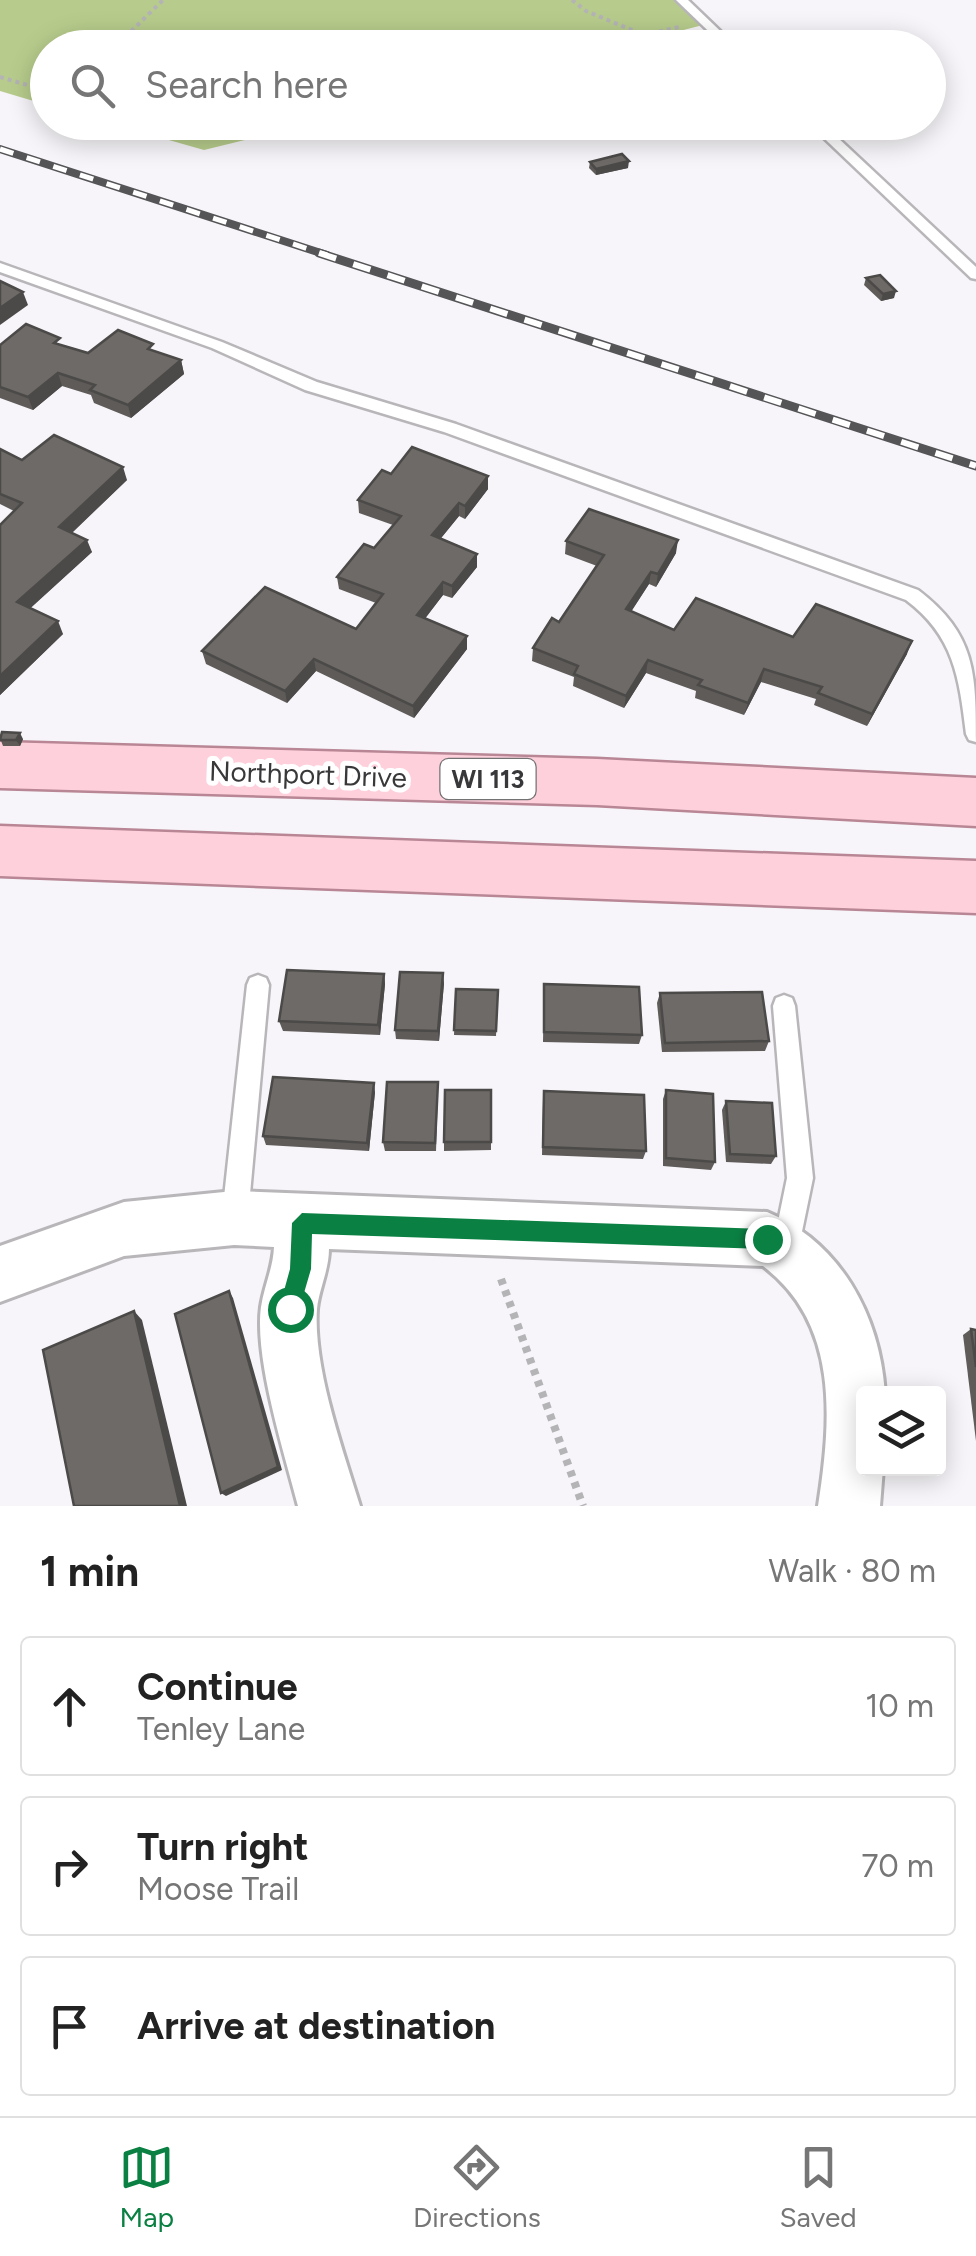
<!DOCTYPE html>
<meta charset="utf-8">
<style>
:root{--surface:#fff;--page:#f2f2f2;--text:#222;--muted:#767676;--line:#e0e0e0;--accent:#0b8043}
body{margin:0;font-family:Figtree,sans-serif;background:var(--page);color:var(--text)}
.controls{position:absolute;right:30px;bottom:30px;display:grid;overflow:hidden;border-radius:10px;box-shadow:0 5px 25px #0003}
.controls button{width:90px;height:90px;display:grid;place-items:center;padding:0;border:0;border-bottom:2px solid var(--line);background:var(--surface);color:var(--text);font:50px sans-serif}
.stop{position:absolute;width:30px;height:30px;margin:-22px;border:8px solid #0b8043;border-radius:50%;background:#fff}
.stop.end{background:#0b8043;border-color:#fff;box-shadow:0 2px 10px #0008}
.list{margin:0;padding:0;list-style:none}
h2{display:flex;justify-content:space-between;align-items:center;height:130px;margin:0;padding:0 40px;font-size:42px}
h2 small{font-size:32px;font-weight:400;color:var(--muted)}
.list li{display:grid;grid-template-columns:65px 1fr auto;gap:30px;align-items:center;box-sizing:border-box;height:140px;margin:0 20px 20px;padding:0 20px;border:2px solid var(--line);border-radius:10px}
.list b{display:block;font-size:38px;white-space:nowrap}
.list p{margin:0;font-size:32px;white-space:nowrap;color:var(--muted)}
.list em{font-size:32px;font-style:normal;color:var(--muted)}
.icon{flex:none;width:55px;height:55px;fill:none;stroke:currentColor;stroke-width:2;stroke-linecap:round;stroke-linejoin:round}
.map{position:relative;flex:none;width:976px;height:1506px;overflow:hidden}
.search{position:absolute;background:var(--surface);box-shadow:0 5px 25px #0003;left:30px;right:30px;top:30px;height:110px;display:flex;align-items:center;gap:25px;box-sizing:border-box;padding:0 35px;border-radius:55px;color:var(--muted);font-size:38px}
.sheet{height:610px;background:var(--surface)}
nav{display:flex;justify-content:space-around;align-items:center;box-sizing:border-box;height:140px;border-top:2px solid var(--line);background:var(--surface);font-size:28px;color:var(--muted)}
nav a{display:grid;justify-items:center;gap:5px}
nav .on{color:var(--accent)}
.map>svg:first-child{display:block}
.green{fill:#b7cc8c}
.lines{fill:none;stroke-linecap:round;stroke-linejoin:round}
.lane-casing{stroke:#b9b6ba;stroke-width:5}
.street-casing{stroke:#b9b6ba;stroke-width:6}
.primary-casing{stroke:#b88694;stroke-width:5}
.path-far1{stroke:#b4b3b6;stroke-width:4;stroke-dasharray:4 4;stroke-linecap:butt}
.path{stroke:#b4b3b6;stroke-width:8;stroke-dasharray:6 6;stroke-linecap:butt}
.lane{fill:#fff;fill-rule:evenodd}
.street{fill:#fff;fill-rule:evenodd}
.primary{fill:#fed0dc;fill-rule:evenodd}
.rail-far1-casing{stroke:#555457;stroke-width:8}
.rail-casing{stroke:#555457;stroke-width:9}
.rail-far1{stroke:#fff;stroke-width:5;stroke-dasharray:14;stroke-linecap:butt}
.rail{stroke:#fff;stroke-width:6;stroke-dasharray:18;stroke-linecap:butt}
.wall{fill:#5e5b59}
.shaded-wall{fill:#4c4a48}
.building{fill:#6d6a67;stroke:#4c4a48;stroke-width:2.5}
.route{fill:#0b8043}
.labels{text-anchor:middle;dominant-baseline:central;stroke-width:10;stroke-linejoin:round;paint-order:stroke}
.shield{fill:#fff;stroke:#747374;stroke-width:2.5}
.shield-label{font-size:25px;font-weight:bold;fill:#383739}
.street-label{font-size:28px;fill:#383739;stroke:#fff}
</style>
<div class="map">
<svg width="976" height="1506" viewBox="0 0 976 1506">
<rect width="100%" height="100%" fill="#f7f5f9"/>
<g class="green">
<polygon points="0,0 682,0 707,24 613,48 48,48 47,105 0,91"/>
<polygon points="109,123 315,123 204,150"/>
</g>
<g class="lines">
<g class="lane-casing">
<g id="lane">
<polygon points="676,0 688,0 738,48 726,48"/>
<polygon points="807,122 821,122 976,267 976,279 971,278"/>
<path d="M 0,263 L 222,342 L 317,382 L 456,424 L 918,590 C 976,634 976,674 976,742 L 969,740 L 966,734 C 959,677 954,636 906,600 L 444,432 L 305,390 L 212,348 L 0,272 Z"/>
<polygon points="258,975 266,978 269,985 248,1216 244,1225 235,1229 226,1225 222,1216 247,985 250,978"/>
<polygon points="784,995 792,998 795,1006 813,1178 799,1246 795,1255 786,1259 777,1255 773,1246 787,1178 773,1006 776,998"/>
</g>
</g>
<g class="street-casing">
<path id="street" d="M 234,1191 L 767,1212 C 840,1242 880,1315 885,1394 L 864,1394 L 864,1468 L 883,1468 L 880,1506 L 818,1506 C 831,1421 840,1324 763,1266 L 329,1249 C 329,1270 319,1289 317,1309 C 313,1368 343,1450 360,1506 L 298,1506 C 285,1455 254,1359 261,1307 C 264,1286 273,1269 274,1247 L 234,1245 L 124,1256 L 0,1302 L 0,1246 L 124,1202 Z"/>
</g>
<g class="primary-casing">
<g id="primary">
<polygon points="0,742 597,759 976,778 976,826 597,805 0,788"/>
<polygon points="0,826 976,861 976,913 0,876"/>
</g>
</g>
<g class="path-far1">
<polyline points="572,0 586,11 644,35 679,27"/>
<polyline points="114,48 163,0"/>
<polyline points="595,48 642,35"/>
<polyline points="0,77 48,91"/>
<polyline points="152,122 229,138 307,122"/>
</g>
<polyline class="path" points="501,1279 583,1506"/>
<use href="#lane" class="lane"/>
<use href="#street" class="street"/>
<use href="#primary" class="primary"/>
<g class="rail-far1-casing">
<polyline id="rail-far1" points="0,149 327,255"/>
</g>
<g class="rail-casing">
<polyline id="rail" points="319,253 976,466"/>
</g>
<use href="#rail-far1" class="rail-far1"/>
<use href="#rail" class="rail"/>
</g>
<g class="wall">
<polygon points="590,162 628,168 596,175 589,168"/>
<polygon points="866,278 894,298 881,301 864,285"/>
<polygon points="0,345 62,345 88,353 155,351 181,360 184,374 131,418 94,403 91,395 62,386 33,410 0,398"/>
<polygon points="0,449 22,460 127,480 72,533 92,552 30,608 63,634 0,695 0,525 14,511 0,504"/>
<polygon points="391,474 488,489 465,519 459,516 441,538 477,554 477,567 452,598 443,595 425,618 467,649 414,718 316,671 287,703 206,664 202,651 356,629 376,603 339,589 337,577 374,548 393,525 359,513 358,500"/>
<polygon points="566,541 676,553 656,587 649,584 631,612 674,630 793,637 907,654 867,726 814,705 816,699 761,682 744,715 695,698 696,691 646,673 624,708 573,686 574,677 532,661 533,648 559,622 597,566 565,554"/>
<polygon points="0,738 23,739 20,746 3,746"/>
<polygon points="384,974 385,984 380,1035 283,1031 279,1021"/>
<polygon points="444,983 439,1041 396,1039 395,1030"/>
<polygon points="544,984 642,1035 639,1044 543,1042"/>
<polygon points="456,989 498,990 496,1036 454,1035"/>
<polygon points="660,993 769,1041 765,1051 662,1052 657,1003"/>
<polygon points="491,1090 491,1150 444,1151 444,1142"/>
<polygon points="666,1090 715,1162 711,1170 663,1166 663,1099"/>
<polygon points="438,1091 436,1151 385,1151 383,1142"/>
<polygon points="375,1092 369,1151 266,1145 263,1136"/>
<polygon points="543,1100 646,1151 643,1159 542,1155"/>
<polygon points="726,1101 776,1156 771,1164 726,1162 722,1110"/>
<polygon points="971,1329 976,1330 976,1441 963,1335"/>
</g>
<g class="shaded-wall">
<polygon points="692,122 711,122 692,127"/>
<polygon points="629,161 628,168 596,175 596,169"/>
<polygon points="896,291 894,298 881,301 883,294"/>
<polygon points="23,292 28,305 0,325 0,308"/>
<polygon points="181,360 184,374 131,418 128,405"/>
<polygon points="58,373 62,386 33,410 28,397"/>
<polygon points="123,467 127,480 64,540 59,527"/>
<polygon points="488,476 488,489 465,519 465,506"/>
<polygon points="459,503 459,516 433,548 432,535"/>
<polygon points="87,540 92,552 23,615 17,602"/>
<polygon points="678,540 676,553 656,587 658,574"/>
<polygon points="477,554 477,567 452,598 452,586"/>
<polygon points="651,572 649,584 624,622 626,609"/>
<polygon points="443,582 443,595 418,628 417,615"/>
<polygon points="58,621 63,634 0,695 0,676"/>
<polygon points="467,636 467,649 414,718 413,706"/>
<polygon points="912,641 907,654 867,726 872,714"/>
<polygon points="314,659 316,671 287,703 285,691"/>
<polygon points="648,660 646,673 624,708 626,696"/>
<polygon points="764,669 761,682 744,715 748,703"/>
<polygon points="20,733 23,739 20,746 16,740"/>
<polygon points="443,973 444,983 439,1041 438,1031"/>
<polygon points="384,974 385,984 380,1035 378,1025"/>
<polygon points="374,1083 375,1092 369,1151 367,1143"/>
<polygon points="229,1291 233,1298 282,1470 226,1496 221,1493"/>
<polygon points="134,1311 142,1320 187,1506 180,1506"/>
</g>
<g class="building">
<polygon points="622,154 629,161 596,169 590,162"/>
<polygon points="880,275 896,291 883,294 866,278"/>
<polygon points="0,281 23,292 0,308"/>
<polygon points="26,324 60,338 54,343 88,353 118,330 153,344 148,349 181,360 128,405 90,390 95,385 58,373 28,397 0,387 0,345"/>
<polygon points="54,435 123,467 59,527 87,540 17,602 58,621 0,676 0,525 22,503 0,494 0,449 22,460"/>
<polygon points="412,447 488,476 465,506 459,503 432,535 477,554 452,586 443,582 417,615 467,636 413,706 314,659 285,691 202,651 265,587 356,629 383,594 337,577 364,544 374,548 401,516 358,500 382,470 391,474"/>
<polygon points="589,509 678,540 658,574 651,572 626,609 674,630 696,598 793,637 816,604 912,641 872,714 818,693 822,687 764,669 748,703 698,685 702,680 648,660 626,696 574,674 578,666 533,648 552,618 559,622 604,555 566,541"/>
<polygon points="2,732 20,733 16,740 0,740"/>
<polygon points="287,970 384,974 378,1025 279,1021"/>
<polygon points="400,972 443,973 438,1031 395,1030"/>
<polygon points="544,984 639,987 642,1035 544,1032"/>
<polygon points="456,989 498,990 496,1031 454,1030"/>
<polygon points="762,992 769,1041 665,1043 660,993"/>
<polygon points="273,1077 374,1083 367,1143 263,1136"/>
<polygon points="387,1082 438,1082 435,1143 383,1142"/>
<polygon points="445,1090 491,1090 491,1142 444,1142"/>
<polygon points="666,1090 713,1094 715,1162 666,1158"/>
<polygon points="544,1091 644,1095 646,1151 543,1147"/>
<polygon points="726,1101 772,1103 776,1156 730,1154"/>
<polygon points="229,1291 278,1467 221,1493 175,1314"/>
<polygon points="134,1311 180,1506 74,1506 43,1350"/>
<polygon points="971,1329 976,1330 976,1367"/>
</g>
<polygon class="route" points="302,1213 767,1229 777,1239 767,1249 312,1234 311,1269 297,1317 290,1320 279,1309 290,1269 292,1223"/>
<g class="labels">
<rect class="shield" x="440.5" y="759" width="95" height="40" rx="8"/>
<g class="shield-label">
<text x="488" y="779">WI 113</text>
</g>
<g class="street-label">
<text transform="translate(308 774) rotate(2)">Northport Drive</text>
</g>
</g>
</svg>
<div class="controls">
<button><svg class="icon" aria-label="layers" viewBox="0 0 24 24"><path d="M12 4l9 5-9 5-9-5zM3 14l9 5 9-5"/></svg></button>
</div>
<div class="stop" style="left:290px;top:1309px"></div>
<div class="stop end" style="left:767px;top:1239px"></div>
<div class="search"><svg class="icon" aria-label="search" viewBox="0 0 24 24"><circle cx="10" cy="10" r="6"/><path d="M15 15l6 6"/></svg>Search here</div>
</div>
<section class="sheet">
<h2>1 min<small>Walk · 80 m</small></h2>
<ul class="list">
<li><svg class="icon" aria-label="ahead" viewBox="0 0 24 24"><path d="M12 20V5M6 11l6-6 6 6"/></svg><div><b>Continue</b><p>Tenley Lane</p></div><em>10 m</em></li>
<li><svg class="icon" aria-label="right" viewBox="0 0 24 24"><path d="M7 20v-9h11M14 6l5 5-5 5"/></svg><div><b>Turn right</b><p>Moose Trail</p></div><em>70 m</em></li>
<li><svg class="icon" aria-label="arrive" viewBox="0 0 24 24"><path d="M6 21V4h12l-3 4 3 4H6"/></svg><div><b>Arrive at destination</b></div></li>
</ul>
</section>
<nav>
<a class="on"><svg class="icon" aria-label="map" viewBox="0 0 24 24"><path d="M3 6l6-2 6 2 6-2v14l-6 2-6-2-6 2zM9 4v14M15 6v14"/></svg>Map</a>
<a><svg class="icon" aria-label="directions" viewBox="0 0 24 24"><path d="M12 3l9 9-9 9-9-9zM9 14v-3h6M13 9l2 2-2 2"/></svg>Directions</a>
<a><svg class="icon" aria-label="saved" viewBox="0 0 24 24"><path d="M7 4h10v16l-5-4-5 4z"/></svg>Saved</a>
</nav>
